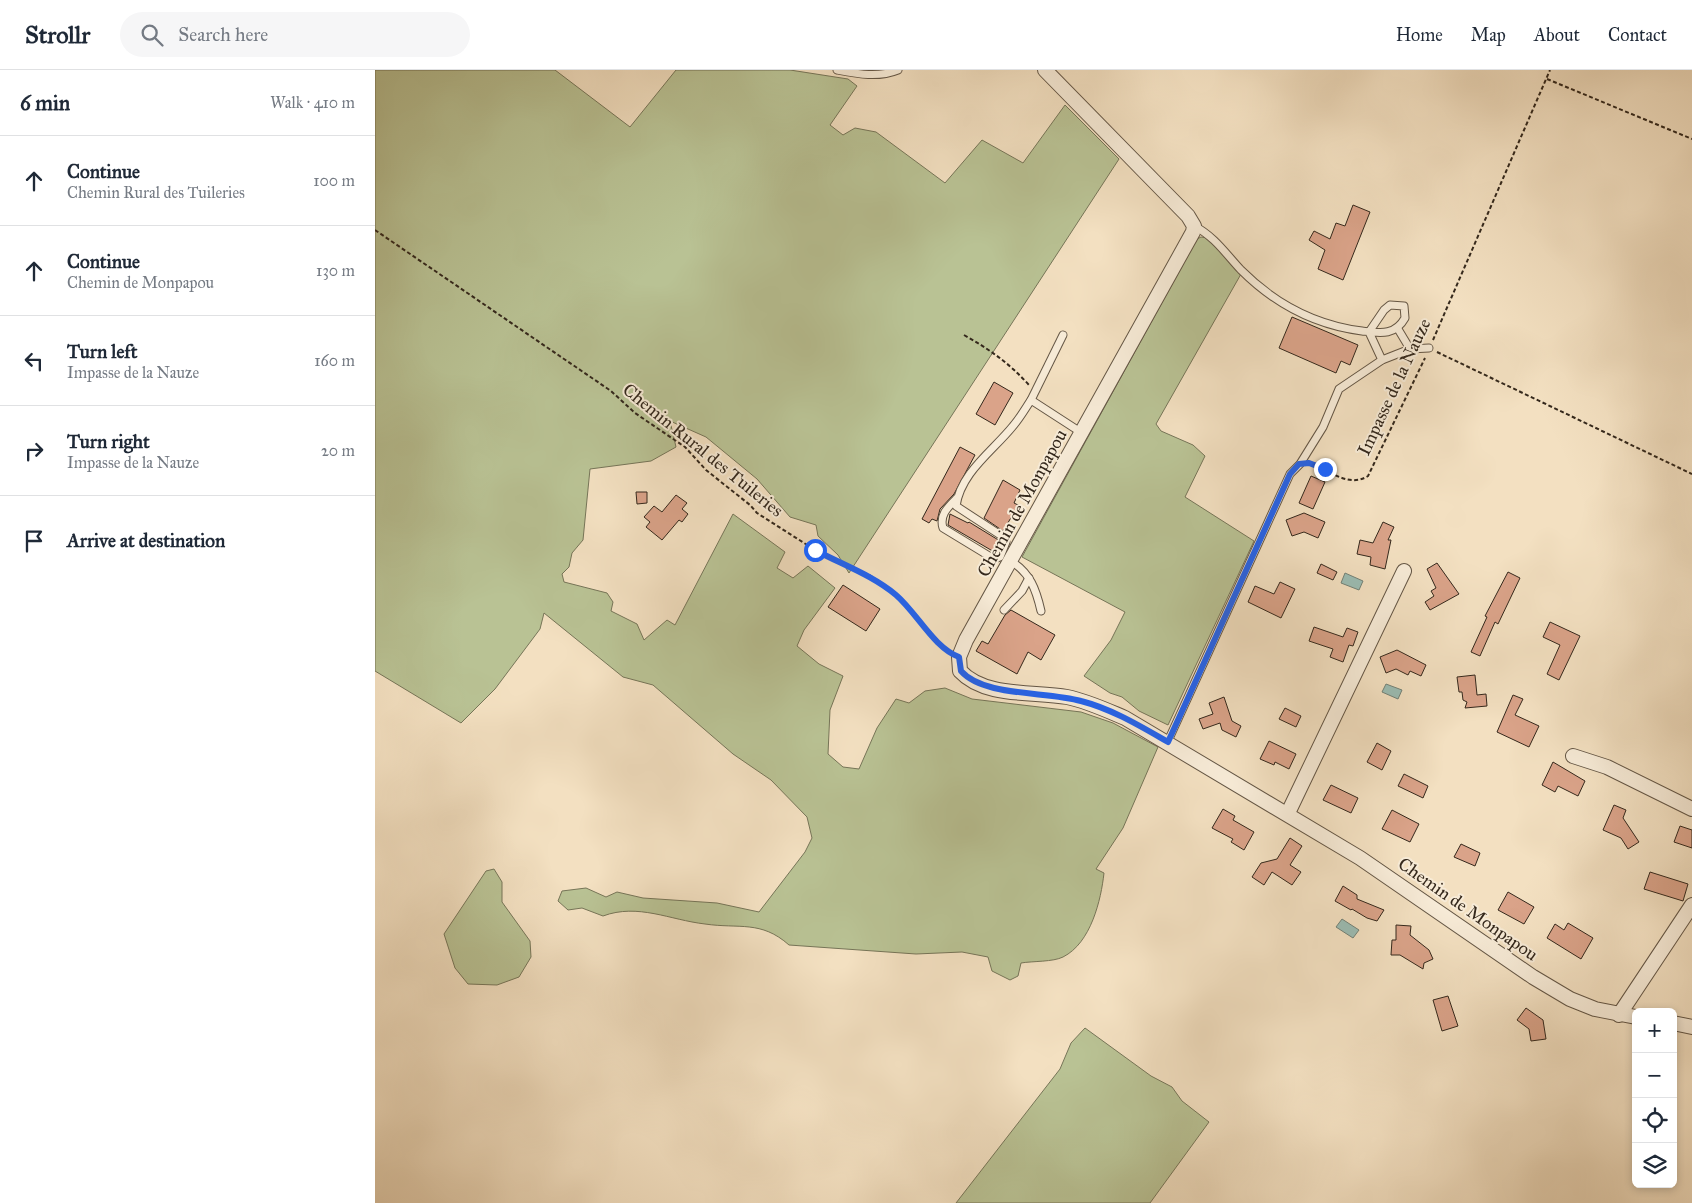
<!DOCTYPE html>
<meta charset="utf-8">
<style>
:root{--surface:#fff;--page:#f6f6f7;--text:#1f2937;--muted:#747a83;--line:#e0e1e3}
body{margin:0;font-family:"IM FELL Great Primer",serif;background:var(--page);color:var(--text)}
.controls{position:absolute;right:15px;bottom:15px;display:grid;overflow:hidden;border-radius:8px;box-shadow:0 2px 8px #0003}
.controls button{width:45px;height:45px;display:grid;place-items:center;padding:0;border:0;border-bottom:1px solid var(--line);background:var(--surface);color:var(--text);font:25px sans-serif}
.stop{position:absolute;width:15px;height:15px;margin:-11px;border:4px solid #2563eb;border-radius:50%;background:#fff}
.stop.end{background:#2563eb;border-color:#fff;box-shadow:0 1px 5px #0008}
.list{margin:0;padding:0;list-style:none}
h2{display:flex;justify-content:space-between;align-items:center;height:65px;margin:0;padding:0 20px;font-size:21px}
h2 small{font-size:16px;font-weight:400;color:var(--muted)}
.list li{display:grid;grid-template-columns:32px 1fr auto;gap:15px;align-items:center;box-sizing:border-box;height:90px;padding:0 20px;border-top:1px solid var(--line)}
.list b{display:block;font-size:19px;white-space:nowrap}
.list p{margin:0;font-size:16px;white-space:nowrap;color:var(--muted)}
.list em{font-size:16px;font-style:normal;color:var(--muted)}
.icon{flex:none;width:28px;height:28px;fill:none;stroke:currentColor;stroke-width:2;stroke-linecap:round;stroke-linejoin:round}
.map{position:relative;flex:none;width:1317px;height:1133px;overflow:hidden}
header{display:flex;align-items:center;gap:30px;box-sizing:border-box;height:70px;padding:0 25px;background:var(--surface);border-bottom:1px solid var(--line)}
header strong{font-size:24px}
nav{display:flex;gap:28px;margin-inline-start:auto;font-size:18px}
.search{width:350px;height:45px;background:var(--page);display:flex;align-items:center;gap:12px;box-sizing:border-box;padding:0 18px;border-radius:28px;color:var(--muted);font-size:19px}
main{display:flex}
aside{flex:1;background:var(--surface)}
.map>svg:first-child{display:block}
.green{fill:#b9c294;stroke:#767558}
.water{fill:#9bbdb4;stroke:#728177}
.building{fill:#daa389;stroke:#34281c}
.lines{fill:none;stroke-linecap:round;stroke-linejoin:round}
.service-casing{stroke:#645645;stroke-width:9}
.minor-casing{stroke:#645645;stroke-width:16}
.path{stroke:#34281c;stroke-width:2;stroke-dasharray:4 2.5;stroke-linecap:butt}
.service{stroke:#f7ebd7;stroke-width:7}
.minor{stroke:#f7ebd7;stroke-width:14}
.route{stroke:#2563eb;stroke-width:6}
.labels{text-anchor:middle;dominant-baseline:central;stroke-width:4;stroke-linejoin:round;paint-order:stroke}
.street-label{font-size:18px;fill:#34281c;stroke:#f7ebd7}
</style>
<header>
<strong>Strollr</strong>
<div class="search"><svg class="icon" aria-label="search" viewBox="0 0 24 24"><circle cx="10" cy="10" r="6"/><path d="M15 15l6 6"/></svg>Search here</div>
<nav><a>Home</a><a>Map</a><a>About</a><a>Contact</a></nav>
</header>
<main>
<aside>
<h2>6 min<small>Walk · 410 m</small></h2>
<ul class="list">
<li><svg class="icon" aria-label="ahead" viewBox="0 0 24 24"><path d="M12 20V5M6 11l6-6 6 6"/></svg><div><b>Continue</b><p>Chemin Rural des Tuileries</p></div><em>100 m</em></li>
<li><svg class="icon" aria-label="ahead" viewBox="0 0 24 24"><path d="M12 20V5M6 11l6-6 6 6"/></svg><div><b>Continue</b><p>Chemin de Monpapou</p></div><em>130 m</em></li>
<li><svg class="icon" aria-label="left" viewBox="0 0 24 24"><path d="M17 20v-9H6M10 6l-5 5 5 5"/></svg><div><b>Turn left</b><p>Impasse de la Nauze</p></div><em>160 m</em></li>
<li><svg class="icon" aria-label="right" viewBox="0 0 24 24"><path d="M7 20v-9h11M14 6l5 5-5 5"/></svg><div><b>Turn right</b><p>Impasse de la Nauze</p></div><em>20 m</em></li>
<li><svg class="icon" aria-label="arrive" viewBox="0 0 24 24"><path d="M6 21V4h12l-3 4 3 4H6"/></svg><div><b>Arrive at destination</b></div></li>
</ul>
</aside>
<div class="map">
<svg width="1317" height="1133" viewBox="0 0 1317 1133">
<rect width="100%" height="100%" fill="#f3e0c1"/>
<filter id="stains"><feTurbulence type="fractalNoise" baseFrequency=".004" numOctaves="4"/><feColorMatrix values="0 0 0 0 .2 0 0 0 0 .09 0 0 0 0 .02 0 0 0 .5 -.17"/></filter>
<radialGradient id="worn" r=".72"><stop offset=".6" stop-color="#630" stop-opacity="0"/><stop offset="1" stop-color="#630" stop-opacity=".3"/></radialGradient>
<g class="green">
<path d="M 0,0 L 180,0 L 255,57 L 301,0 L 415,0 L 473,9 L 482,16 L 455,55 L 468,65 L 480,58 L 501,62 L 570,113 L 607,70 L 648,93 L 690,35 L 744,89 L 474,503 L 463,485 L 443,466 L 441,455 L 415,447 L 382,409 L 331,367 L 295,351 L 301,377 L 276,391 L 215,399 L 208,470 L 197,483 L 194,497 L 187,504 L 189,512 L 232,523 L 238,532 L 236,541 L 262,554 L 269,570 L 292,550 L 300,555 L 358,444 L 410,482 L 402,498 L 418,508 L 433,496 L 460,518 L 429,560 L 422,576 L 444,594 L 468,606 L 455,640 L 453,684 L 468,697 L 484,699 L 502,658 L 521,629 L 534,633 L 550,621 L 570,618 L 597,629 L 706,642 L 738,653 L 783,677 L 748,758 L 721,799 L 729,803 C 726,830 716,873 688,887 C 678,892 658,891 646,893 L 643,906 L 635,910 L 617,901 L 613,887 L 587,882 L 541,884 L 414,875 C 386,850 364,859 330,854 C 295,850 263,833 228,846 L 207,838 L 193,840 L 183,831 L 187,821 L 211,818 L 231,827 L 242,822 L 268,828 L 342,833 L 384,842 L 430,782 L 437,768 L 432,747 L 396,710 L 358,684 L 278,615 L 248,607 L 169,543 L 165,559 L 120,619 L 86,653 L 0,601 Z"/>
<polygon points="826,167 833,168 866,204 781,354 786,361 818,375 830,386 810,427 879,471 793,655 764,641 747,627 735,623 709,606 736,570 750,542 647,487 822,169"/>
<polygon points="119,799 127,812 127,832 155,871 156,887 144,907 122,915 93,914 80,898 69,864 111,801"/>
<polygon points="710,958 776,1006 797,1017 807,1031 834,1052 775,1133 581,1133 685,999 696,973"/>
</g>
<g class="water">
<polygon points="970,503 988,511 984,520 966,513"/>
<polygon points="1011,614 1027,620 1023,629 1007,622"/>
<polygon points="967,849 984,860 978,868 961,857"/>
</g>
<g class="building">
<polygon points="978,135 995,142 968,210 943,199 950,180 934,170 939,161 955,169 961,153 970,156"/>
<polygon points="917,247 983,275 975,295 966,291 961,303 904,278"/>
<polygon points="619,312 638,323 620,355 601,344"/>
<polygon points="585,377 600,385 579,424 565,439 562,451 557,449 554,453 547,449"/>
<polygon points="936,406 950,412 938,439 924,433"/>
<polygon points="628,410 645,420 639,433 645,436 640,447 637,446 628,461 609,448"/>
<polygon points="261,422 272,422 272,433 262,434"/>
<polygon points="301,425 312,433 307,439 313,444 307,452 304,450 287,470 271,457 275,452 269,447 279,436 287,442"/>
<polygon points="929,443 950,452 943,468 929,462 917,466 911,450"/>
<polygon points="575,444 593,453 594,452 625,471 621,483 573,455"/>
<polygon points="1008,452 1019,457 1013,470 1016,470 1010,499 995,495 996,487 982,484 985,470 998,473"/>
<polygon points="1062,493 1084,524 1055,540 1050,532 1059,526 1056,521 1061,518 1052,499"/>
<polygon points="946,494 962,502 958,510 942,503"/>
<polygon points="1133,502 1145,508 1123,554 1120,552 1105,586 1096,582 1112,547 1110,546"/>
<polygon points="905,512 920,519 906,548 873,532 880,516 899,524"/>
<polygon points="468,515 505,539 491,561 453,537"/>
<polygon points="636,540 680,565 666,590 653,582 642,604 601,581 607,571 613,574 630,545"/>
<polygon points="1175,552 1205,566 1184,610 1172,604 1185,575 1168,567"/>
<polygon points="939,557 968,567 972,558 983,562 978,576 974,575 968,592 955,587 958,579 934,571"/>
<polygon points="1022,580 1051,595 1046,606 1035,601 1033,605 1021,599 1011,603 1005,587"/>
<polygon points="1100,605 1102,625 1111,624 1112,636 1090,638 1092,632 1088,630 1087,622 1084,622 1082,607"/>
<polygon points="1138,625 1148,629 1140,645 1164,656 1154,677 1122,662"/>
<polygon points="849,627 857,651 866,656 861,667 847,660 845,653 828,659 824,649 838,644 834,633"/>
<polygon points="910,638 926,646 921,657 904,649"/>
<polygon points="894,671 921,684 914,699 900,692 899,695 885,689"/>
<polygon points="1002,673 1016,681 1007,700 992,692"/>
<polygon points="1178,692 1210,711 1203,726 1183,716 1180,722 1167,715"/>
<polygon points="1029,704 1053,716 1048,728 1023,716"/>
<polygon points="956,715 983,728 976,743 948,730"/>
<polygon points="1239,735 1251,740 1248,748 1264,772 1253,779 1246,768 1228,760"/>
<polygon points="848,739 860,746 858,750 879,762 869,780 856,772 858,769 837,758"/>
<polygon points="1017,740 1044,754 1035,772 1007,759"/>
<polygon points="1305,756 1317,760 1317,778 1299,772"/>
<polygon points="915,768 927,776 915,795 926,802 917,815 897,802 889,815 877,807 886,793 902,789"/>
<polygon points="1086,774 1105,783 1100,796 1079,787"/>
<polygon points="1275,802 1313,814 1308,831 1269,819"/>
<polygon points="968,816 982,825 982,829 1009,840 1002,851 992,848 977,839 976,840 960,831"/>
<polygon points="1133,822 1159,837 1149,854 1123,840"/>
<polygon points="1193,853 1218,868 1206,889 1172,868 1180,854 1189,860"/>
<polygon points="1021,855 1036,856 1035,865 1054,880 1058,889 1049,893 1048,899 1025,885 1016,885 1017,870 1021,870"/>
<polygon points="1073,926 1083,956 1067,961 1058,930"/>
<polygon points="1151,938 1168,950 1171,969 1156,971 1154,959 1142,950"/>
</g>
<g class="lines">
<g class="service-casing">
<g id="service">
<path d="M 462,0 C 483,4 503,8 523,0"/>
<path d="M 819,156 C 839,166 851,184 866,200 C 900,234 940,255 987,261 C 1005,263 1020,266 1030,248 L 1029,236 L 1015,235 L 1009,240 L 994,262 L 1007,290"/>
<polyline points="1023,259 1035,279"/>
<polyline points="656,330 688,265"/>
<path d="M 582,428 C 573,437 564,445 568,458 L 619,489 L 625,487 L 631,472 L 630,468 L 581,436 C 586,402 618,381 638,356 C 645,348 650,339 656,330 L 707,363"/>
<path d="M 636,491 C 655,503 661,519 666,541"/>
<polyline points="629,540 647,521 654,508"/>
<polyline points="793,671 915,404 925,394 948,357 964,319 1007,290 1035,279 1054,278"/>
</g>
</g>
<g class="minor-casing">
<g id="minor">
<path d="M 670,0 L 813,146 L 819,156 L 818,162 L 591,570 L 584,587 L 585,601 C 610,628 659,621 692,627 C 712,631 731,640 750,648 L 985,788 L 1158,907 L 1195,929 L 1220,939 L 1261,947"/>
<polyline points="1198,686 1232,697 1317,739"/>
<polyline points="913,743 1029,501"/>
<polyline points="1244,945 1317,835"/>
<polyline points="1298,953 1317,957"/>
</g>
</g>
<g class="path">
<polyline points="1172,9 1317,69"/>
<polyline points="0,160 236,321 260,343 310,377 331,400 375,435 382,443 440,480 496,506 523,526 573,582"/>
<path d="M 589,265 C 614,279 634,293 654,315"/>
<polyline points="1058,270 1175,0"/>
<polyline points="1062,282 1317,404"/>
<path d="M 937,394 C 955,401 974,418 993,406 L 1050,288"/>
</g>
<use href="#service" class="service"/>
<use href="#minor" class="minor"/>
</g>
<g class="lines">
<path class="route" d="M 440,480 C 468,495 497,505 521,525 C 542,543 559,578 584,587 L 586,601 C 609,627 671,621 706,631 C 737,639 765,656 793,672 L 915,404 L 924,394 L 934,393 L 950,399"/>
</g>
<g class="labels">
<g class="street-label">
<text transform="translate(1019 317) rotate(-65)">Impasse de la Nauze</text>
<text transform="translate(328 380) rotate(39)">Chemin Rural des Tuileries</text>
<text transform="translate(647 433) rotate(-61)">Chemin de Monpapou</text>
<text transform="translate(1093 839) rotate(35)">Chemin de Monpapou</text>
</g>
</g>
<rect width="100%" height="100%" filter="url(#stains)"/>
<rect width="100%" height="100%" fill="url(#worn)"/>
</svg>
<div class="controls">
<button>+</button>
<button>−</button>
<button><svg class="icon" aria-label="locate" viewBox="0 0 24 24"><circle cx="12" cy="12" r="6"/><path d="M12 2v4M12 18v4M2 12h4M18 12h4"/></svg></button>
<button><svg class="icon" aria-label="layers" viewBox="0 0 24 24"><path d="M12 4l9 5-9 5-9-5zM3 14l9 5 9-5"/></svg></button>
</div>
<div class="stop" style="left:440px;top:480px"></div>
<div class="stop end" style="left:950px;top:399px"></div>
</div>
</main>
